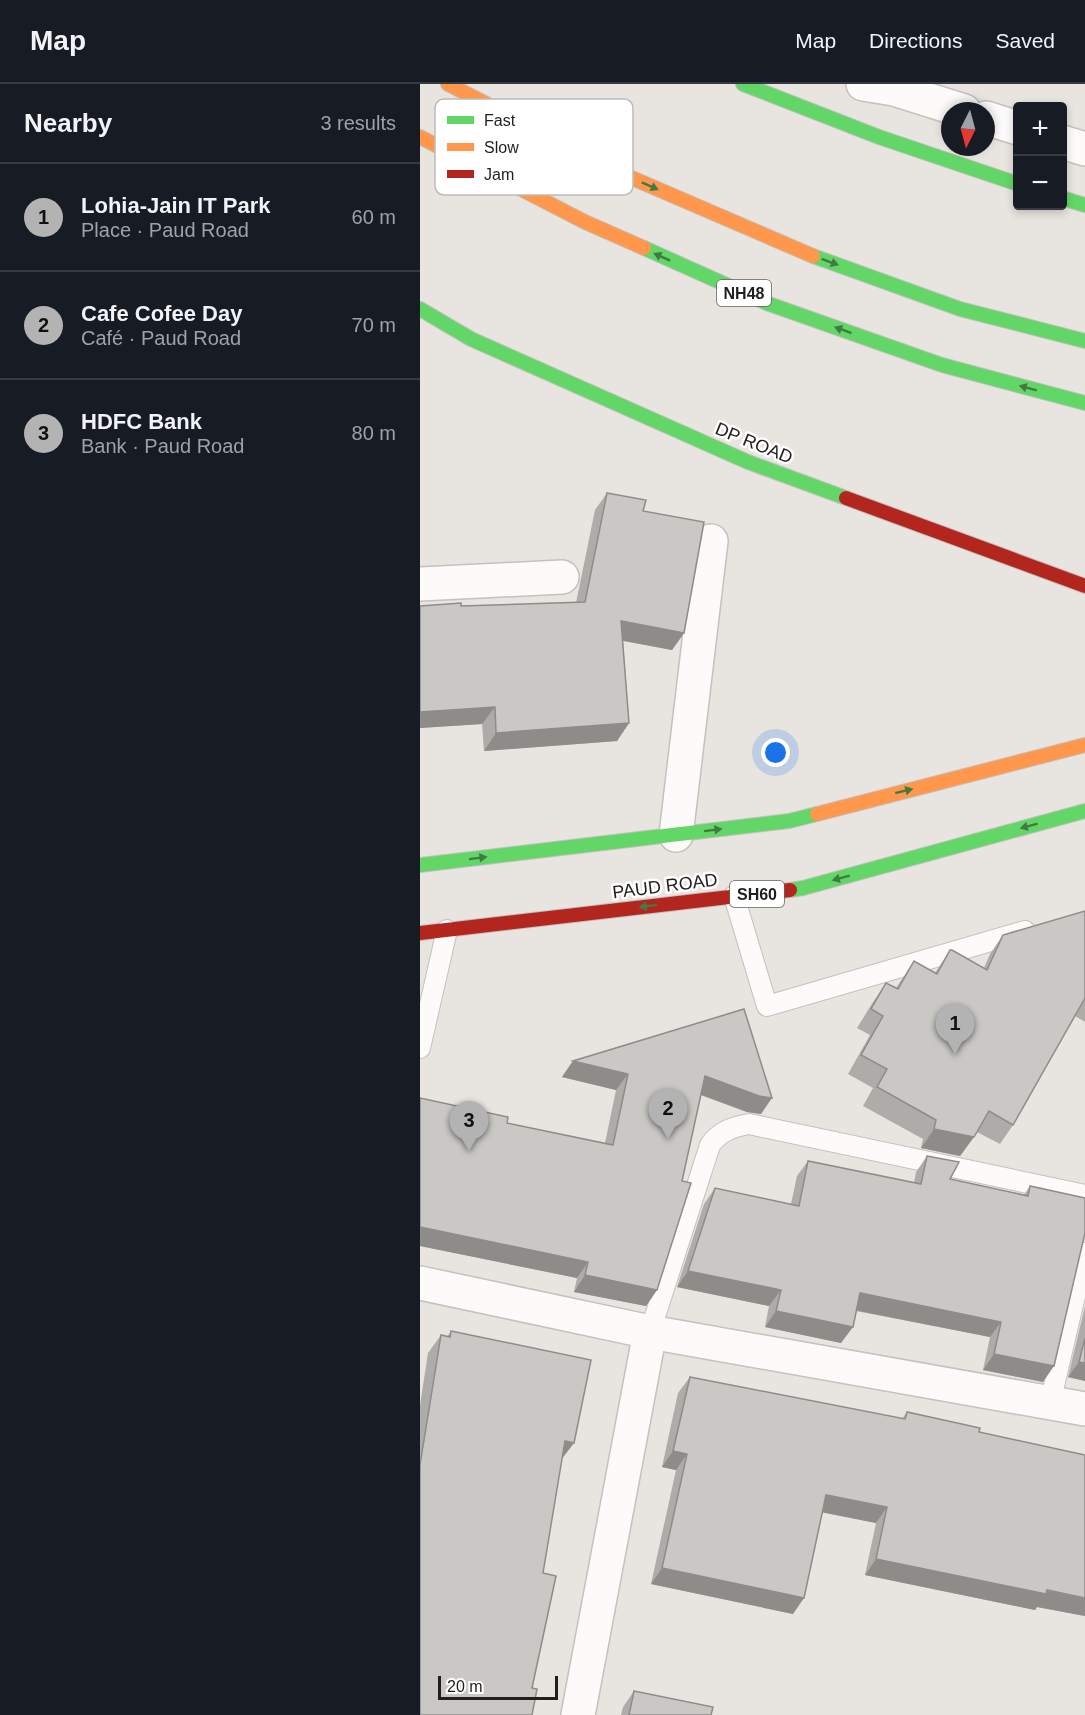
<!DOCTYPE html>
<meta charset="utf-8">
<style>
:root{--surface:#171b24;--page:#20242c;--text:#f1f3f6;--muted:#9ea1a6;--line:#363941;--accent:#b3b3b3}
body{margin:0;font-family:Arial,sans-serif;background:var(--page);color:var(--text)}
.controls{position:absolute;right:18px;top:18px;display:grid;overflow:hidden;border-radius:6px;box-shadow:0 3px 9px #0003}
.controls button{width:54px;height:54px;display:grid;place-items:center;padding:0;border:0;border-bottom:2px solid var(--line);background:var(--surface);color:var(--text);font:30px sans-serif}
.compass{position:absolute;left:521px;top:18px;width:54px;height:54px;border-radius:50%;background:var(--surface);box-shadow:0 3px 9px #0003;rotate:186deg}
.scale{position:absolute;left:18px;bottom:15px;width:120px;box-sizing:border-box;padding-left:6px;border:3px solid #211f1c;border-top:0;font-size:16px;line-height:21px;white-space:nowrap;color:#211f1c;-webkit-text-stroke:4px #fff;paint-order:stroke}
.you{position:absolute;left:356px;top:669px;width:21px;height:21px;margin:-15px;border:4px solid #fff;border-radius:50%;background:#1a73e8;box-shadow:0 0 0 9px #1a73e833}
.badge{display:grid;place-items:center;width:39px;height:39px;border-radius:50%;background:var(--accent);color:#111;font-size:20px;font-weight:700}
.pin{position:absolute;translate:-50% -50px;filter:drop-shadow(0 2px 3px #0008)}
.pin::after{content:'';position:absolute;top:32px;width:21px;height:18px;background:inherit;clip-path:polygon(0 0,100% 0,50% 100%)}
.list{margin:0;padding:0;list-style:none}
h2{display:flex;justify-content:space-between;align-items:center;height:78px;margin:0;padding:0 24px;font-size:26px}
h2 small{font-size:20px;font-weight:400;color:var(--muted)}
.list li{display:grid;grid-template-columns:39px 1fr auto;gap:18px;align-items:center;box-sizing:border-box;height:108px;padding:0 24px;border-top:2px solid var(--line)}
.list b{display:block;font-size:22px;white-space:nowrap}
.list p{margin:0;font-size:20px;white-space:nowrap;color:var(--muted)}
.list em{font-size:20px;font-style:normal;color:var(--muted)}
.map{position:relative;flex:none;width:665px;height:1631px;overflow:hidden}
header{display:flex;align-items:center;gap:36px;box-sizing:border-box;height:84px;padding:0 30px;background:var(--surface);border-bottom:2px solid var(--line)}
header strong{font-size:28px}
nav{display:flex;gap:33px;margin-inline-start:auto;font-size:21px}
main{display:flex}
aside{flex:1;background:var(--surface)}
.map>svg:first-child{display:block}
.lines{fill:none;stroke-linecap:round;stroke-linejoin:round}
.lane-casing{stroke:#c4c1be;stroke-width:22}
.street-casing{stroke:#c4c1be;stroke-width:36}
.fast-casing{stroke:#c4c1be;stroke-width:16}
.slow-casing{stroke:#c4c1be;stroke-width:16}
.jam-casing{stroke:#c4c1be;stroke-width:16}
.lane{stroke:#fcfbfa;stroke-width:20}
.street{stroke:#fcfbfa;stroke-width:33}
.fast{stroke:#63d668;stroke-width:14}
.slow{stroke:#ff974d;stroke-width:14}
.jam{stroke:#b3261e;stroke-width:14}
.wall{fill:#aeaca9}
.shaded-wall{fill:#8d8c89}
.building{fill:#cac8c4;stroke:#8d8c89;stroke-width:1.5}
.oneway{fill:#427a42}
.labels{text-anchor:middle;dominant-baseline:central;stroke-width:5;stroke-linejoin:round;paint-order:stroke}
.shield{fill:#fff;stroke:#646260;stroke-width:1.5}
.shield-label{font-size:16px;font-weight:bold;fill:#211f1c}
.street-label{font-size:18px;fill:#211f1c;stroke:#fff}
.key{fill:#fff;stroke:#bcbcbb;stroke-width:1.5}
.key-label{font-size:16px;fill:#211f1c}
</style>
<header>
<strong>Map</strong>
<nav><a>Map</a><a>Directions</a><a>Saved</a></nav>
</header>
<main>
<aside>
<h2>Nearby<small>3 results</small></h2>
<ul class="list">
<li><span class="badge">1</span><div><b>Lohia-Jain IT Park</b><p>Place · Paud Road</p></div><em>60 m</em></li>
<li><span class="badge">2</span><div><b>Cafe Cofee Day</b><p>Café · Paud Road</p></div><em>70 m</em></li>
<li><span class="badge">3</span><div><b>HDFC Bank</b><p>Bank · Paud Road</p></div><em>80 m</em></li>
</ul>
</aside>
<div class="map">
<svg width="665" height="1631" viewBox="0 0 665 1631">
<rect width="100%" height="100%" fill="#e8e4e0"/>
<g class="lines">
<g class="lane-casing">
<g id="lane">
<polyline points="314,812 347,922 605,847"/>
<polyline points="0,964 27,846"/>
<path d="M 230,1248 L 290,1061 C 300,1047 313,1043 329,1040 L 665,1111"/>
<polyline points="630,1319 665,1169"/>
</g>
</g>
<g class="street-casing">
<g id="street">
<polyline points="443,0 474,5 544,27"/>
<polyline points="566,34 598,44"/>
<polyline points="642,58 665,65"/>
<polyline points="0,500 142,493"/>
<polyline points="256,751 291,457"/>
<polyline points="0,1199 230,1248 665,1325"/>
<polyline points="158,1631 230,1248"/>
</g>
</g>
<g class="fast-casing">
<g id="fast">
<polyline points="323,0 459,53 598,100"/>
<polyline points="642,114 665,121"/>
<polyline points="224,164 349,220 522,281 665,319"/>
<polyline points="393,172 540,225 665,257"/>
<polyline points="0,225 51,255 328,378 426,414"/>
<polyline points="0,781 369,737 397,730"/>
<polyline points="370,806 383,804 665,727"/>
</g>
</g>
<g class="slow-casing">
<g id="slow">
<polyline points="28,0 191,85 393,172"/>
<polyline points="0,53 165,138 224,164"/>
<polyline points="397,730 665,661"/>
</g>
</g>
<g class="jam-casing">
<g id="jam">
<polyline points="426,414 665,502"/>
<polyline points="0,849 370,806"/>
</g>
</g>
<use href="#lane" class="lane"/>
<use href="#street" class="street"/>
<use href="#fast" class="fast"/>
<use href="#slow" class="slow"/>
<use href="#jam" class="jam"/>
</g>
<g class="wall">
<polygon points="187,409 264,549 252,566 203,557 209,639 197,657 64,667 62,640 0,644 0,522 41,522 156,519 175,426"/>
<polygon points="665,827 665,938 655,932 593,1041 580,1060 557,1048 540,1072 501,1064 503,1055 443,1022 453,1004 428,990 450,951 437,944 453,918 466,899 476,904 494,877 515,889 530,866 564,884 570,870 583,851"/>
<polygon points="324,925 341,1030 327,1028 281,1011 237,1206 226,1222 154,1208 157,1194 0,1162 0,1014 87,1039 185,1059 196,1006 142,993 153,977"/>
<polygon points="507,1072 530,1095 604,1111 610,1102 663,1159 623,1298 563,1286 570,1253 436,1227 421,1259 345,1243 349,1222 257,1203 284,1120 295,1104 371,1120 377,1092 388,1077 494,1099 496,1088"/>
<polygon points="665,1222 665,1297 648,1293"/>
<polygon points="31,1247 141,1376 123,1489 112,1604 0,1631 0,1321 8,1269 21,1251 27,1253"/>
<polygon points="270,1293 482,1335 487,1328 559,1348 665,1371 665,1532 617,1523 615,1526 445,1491 456,1439 403,1428 373,1530 231,1500 256,1386 242,1383 258,1309"/>
<polygon points="214,1607 291,1631 201,1631 203,1623"/>
</g>
<g class="shaded-wall">
<polygon points="201,537 264,549 252,566 189,554"/>
<polygon points="75,623 62,640 0,644 0,628"/>
<polygon points="209,639 197,657 64,667 76,649"/>
<polygon points="153,977 208,990 196,1006 142,993"/>
<polygon points="285,992 352,1014 341,1030 327,1028 273,1008"/>
<polygon points="514,1045 554,1053 540,1072 501,1064"/>
<polygon points="0,1143 168,1178 157,1194 0,1162"/>
<polygon points="268,1187 361,1206 349,1222 257,1203"/>
<polygon points="165,1191 237,1206 226,1222 154,1208"/>
<polygon points="440,1209 581,1238 570,1253 429,1225"/>
<polygon points="356,1227 433,1243 421,1259 345,1243"/>
<polygon points="574,1270 634,1282 623,1298 563,1286"/>
<polygon points="659,1278 665,1279 665,1297 648,1293"/>
<polygon points="145,1357 154,1359 141,1376"/>
<polygon points="253,1367 267,1370 256,1386 242,1383"/>
<polygon points="406,1411 467,1423 456,1439 395,1427"/>
<polygon points="456,1475 665,1514 665,1532 617,1523 615,1526 445,1491"/>
<polygon points="242,1484 384,1514 373,1530 231,1500"/>
</g>
<g class="building">
<polygon points="187,409 226,416 223,427 284,438 264,549 201,537 209,639 76,649 75,623 0,628 0,522 41,519 41,522 165,518"/>
<polygon points="665,827 665,914 593,1041 569,1027 554,1053 514,1045 516,1036 457,1003 467,985 441,971 463,932 451,925 466,899 478,905 494,877 517,890 530,866 532,866 567,886 583,851"/>
<polygon points="324,925 352,1014 339,1012 285,992 262,1097 271,1099 237,1206 165,1191 168,1178 0,1143 0,1014 88,1033 87,1039 193,1061 208,990 153,977"/>
<polygon points="507,1072 539,1078 530,1095 608,1112 610,1102 665,1114 665,1149 634,1282 574,1270 581,1238 440,1209 433,1243 356,1227 361,1206 268,1187 295,1104 379,1122 388,1077 501,1100"/>
<polygon points="31,1247 171,1276 154,1359 145,1357 123,1489 136,1492 112,1604 117,1605 112,1631 0,1631 0,1381 21,1251 30,1253"/>
<polygon points="665,1254 665,1279 659,1278"/>
<polygon points="270,1293 485,1335 487,1328 560,1344 559,1348 665,1371 665,1514 627,1506 626,1510 456,1475 467,1423 406,1411 384,1514 242,1484 267,1370 253,1367"/>
<polygon points="214,1607 293,1623 291,1631 209,1631"/>
</g>
<defs><path id="oneway-solid" d="M-6-.8H1V-3.2L6.5 0L1 3.2V.8H-6Z" transform="scale(1.5)"/></defs>
<g class="oneway">
<use href="#oneway-solid" transform="translate(230 102) rotate(24)"/>
<use href="#oneway-solid" transform="translate(242 173) rotate(-156)"/>
<use href="#oneway-solid" transform="translate(410 178) rotate(20)"/>
<use href="#oneway-solid" transform="translate(423 246) rotate(-160)"/>
<use href="#oneway-solid" transform="translate(608 304) rotate(-165)"/>
<use href="#oneway-solid" transform="translate(484 707) rotate(-14)"/>
<use href="#oneway-solid" transform="translate(609 742) rotate(165)"/>
<use href="#oneway-solid" transform="translate(293 746) rotate(-7)"/>
<use href="#oneway-solid" transform="translate(58 774) rotate(-7)"/>
<use href="#oneway-solid" transform="translate(421 794) rotate(165)"/>
<use href="#oneway-solid" transform="translate(228 822) rotate(173)"/>
</g>
<g class="labels">
<g class="shield">
<rect x="297" y="196" width="54" height="26" rx="4.5"/>
<rect x="310" y="797" width="54" height="26" rx="4.5"/>
</g>
<g class="shield-label">
<text x="324" y="209">NH48</text>
<text x="337" y="810">SH60</text>
</g>
<g class="street-label">
<text transform="translate(334 359) rotate(22)">DP ROAD</text>
<text transform="translate(245 802) rotate(-7)">PAUD ROAD</text>
</g>
</g>
<rect x="15" y="15" width="198" height="96" rx="9" class="key"/>
<rect x="27" y="32" width="27" height="8" fill="#63d668"/>
<rect x="27" y="59" width="27" height="8" fill="#ff974d"/>
<rect x="27" y="86" width="27" height="8" fill="#b3261e"/>
<g class="key-label">
<text x="64" y="42">Fast</text>
<text x="64" y="69">Slow</text>
<text x="64" y="96">Jam</text>
</g>
</svg>
<div class="controls">
<button>+</button>
<button>−</button>
</div>
<svg class="compass" viewBox="-18 -18 36 36"><path d="M0-13l5 13h-10z" fill="#e53935"/><path d="M0 13l5-13h-10z" fill="#9ea1a6"/></svg>
<div class="scale">20 m</div>
<div class="you"></div>
<div class="pin badge" style="left:535px;top:970px">1</div>
<div class="pin badge" style="left:248px;top:1055px">2</div>
<div class="pin badge" style="left:49px;top:1067px">3</div>
</div>
</main>
